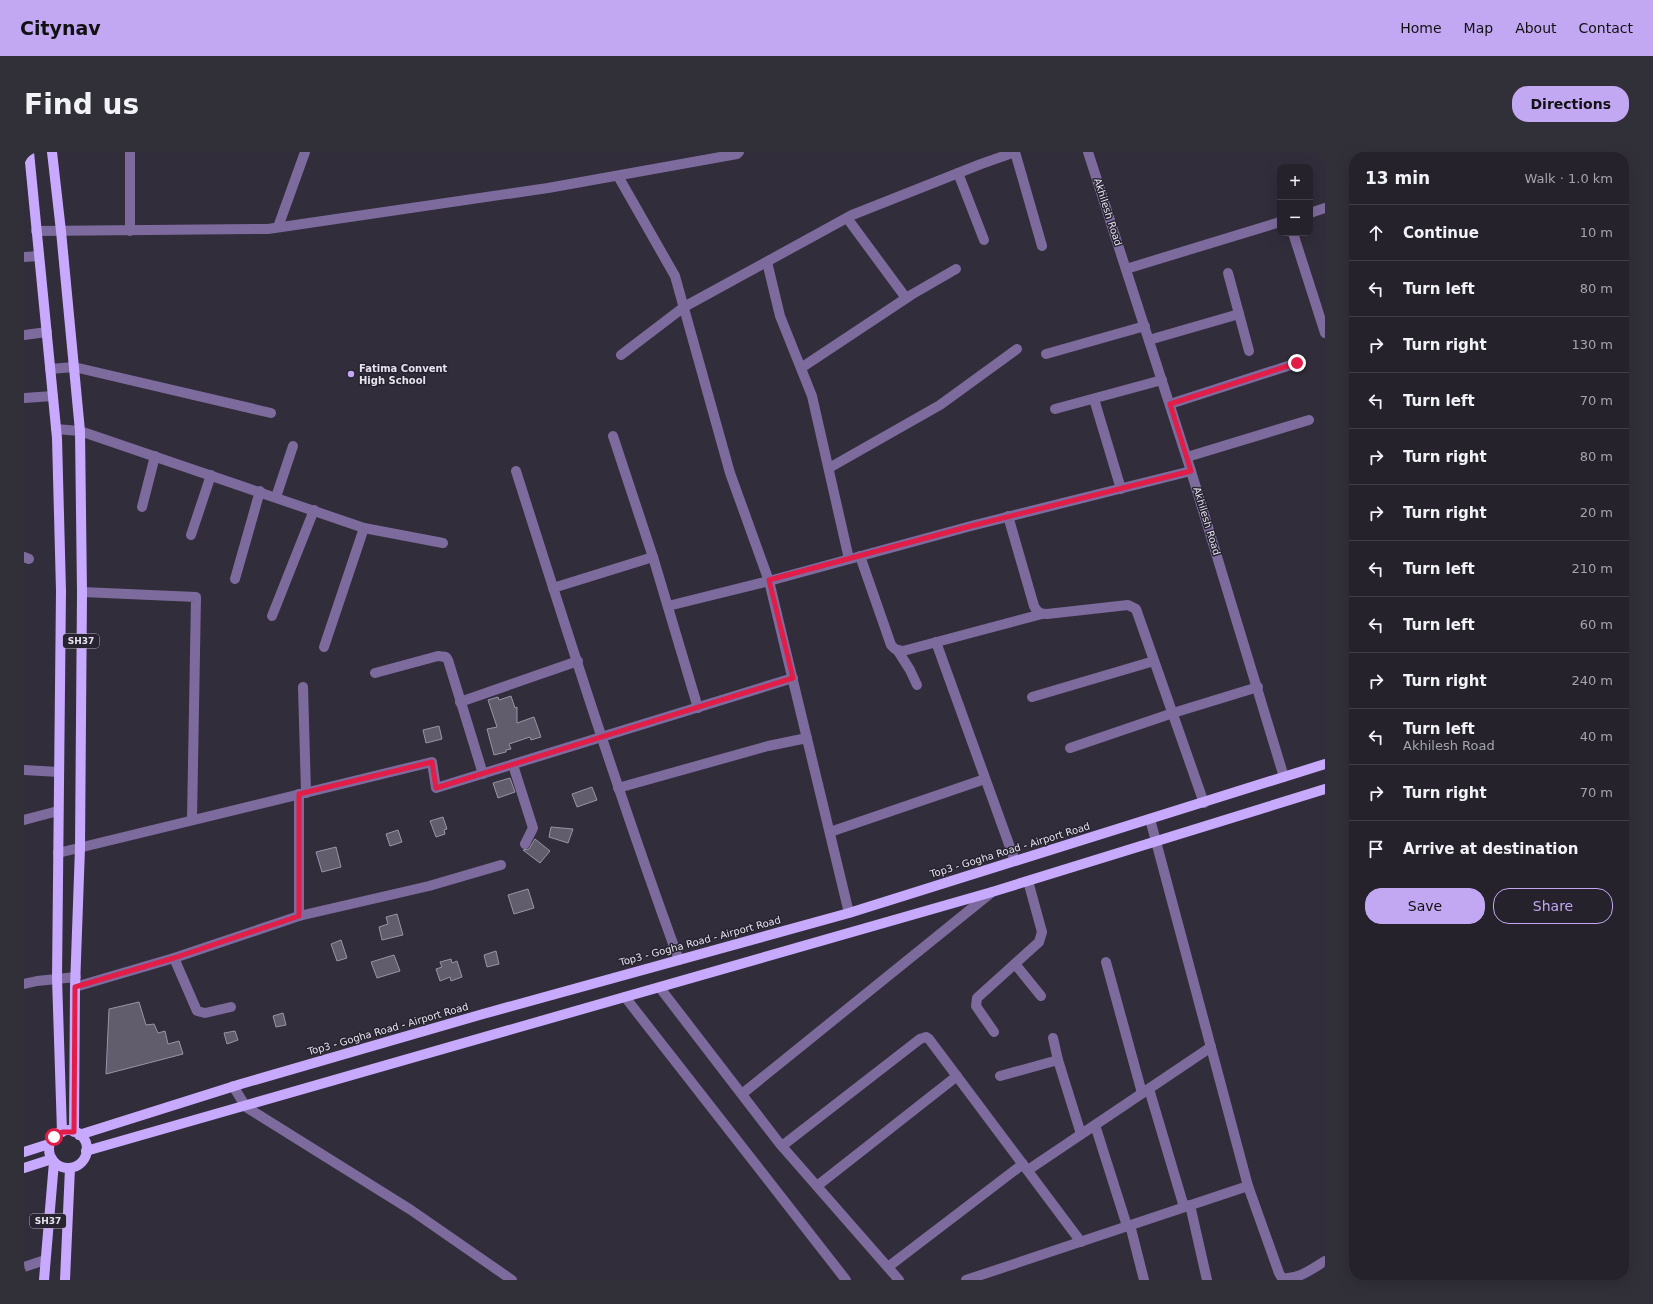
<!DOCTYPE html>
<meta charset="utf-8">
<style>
:root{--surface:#25222c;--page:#312f38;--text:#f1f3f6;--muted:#a3a4a9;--line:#423f48;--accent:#c2a7f2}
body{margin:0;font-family:"DejaVu Sans",sans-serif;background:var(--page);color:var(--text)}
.controls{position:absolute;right:12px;top:12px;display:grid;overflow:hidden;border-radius:8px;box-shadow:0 4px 16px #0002}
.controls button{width:36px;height:36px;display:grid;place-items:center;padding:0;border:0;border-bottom:1px solid var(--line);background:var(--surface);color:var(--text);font:20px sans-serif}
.stop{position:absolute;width:12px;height:12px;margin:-9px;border:3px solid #e11d48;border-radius:50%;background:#fff}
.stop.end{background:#e11d48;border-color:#fff;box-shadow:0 1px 4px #0008}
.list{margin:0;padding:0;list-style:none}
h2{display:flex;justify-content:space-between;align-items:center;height:52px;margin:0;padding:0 16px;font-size:17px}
h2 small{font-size:13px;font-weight:400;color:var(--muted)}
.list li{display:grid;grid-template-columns:26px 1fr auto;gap:12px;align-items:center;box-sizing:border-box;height:56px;padding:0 16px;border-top:1px solid var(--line)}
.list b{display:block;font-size:15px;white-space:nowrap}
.list p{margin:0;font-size:13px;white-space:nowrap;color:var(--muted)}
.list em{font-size:13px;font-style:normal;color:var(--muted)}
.actions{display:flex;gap:8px;padding:12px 16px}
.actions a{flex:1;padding:9px 0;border:1px solid var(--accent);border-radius:16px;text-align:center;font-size:14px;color:var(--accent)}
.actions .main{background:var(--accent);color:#111}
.icon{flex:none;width:22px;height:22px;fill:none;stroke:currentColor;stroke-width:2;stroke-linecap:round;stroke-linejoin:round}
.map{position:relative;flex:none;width:1301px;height:1128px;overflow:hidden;border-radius:16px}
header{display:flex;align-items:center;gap:24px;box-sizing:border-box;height:56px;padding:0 20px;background:var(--accent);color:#111}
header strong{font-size:19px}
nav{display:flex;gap:22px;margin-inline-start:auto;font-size:14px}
.intro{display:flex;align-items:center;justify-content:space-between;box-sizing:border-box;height:96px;padding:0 24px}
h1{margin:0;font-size:28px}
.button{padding:10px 18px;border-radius:16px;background:var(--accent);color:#111;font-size:14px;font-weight:700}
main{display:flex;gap:24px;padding:0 24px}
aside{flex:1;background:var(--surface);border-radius:16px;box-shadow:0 4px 16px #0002}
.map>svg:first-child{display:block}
.building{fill:#625d6d;stroke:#9a94a5}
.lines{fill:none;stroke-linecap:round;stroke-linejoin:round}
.minor{stroke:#7d6b9d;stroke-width:10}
.major{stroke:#c7a9fd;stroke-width:10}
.route{stroke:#e11d48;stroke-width:5}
.poi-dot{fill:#c2a7f2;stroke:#272331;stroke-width:1.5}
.labels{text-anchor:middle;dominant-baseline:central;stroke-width:3;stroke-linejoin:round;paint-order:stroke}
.shield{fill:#272331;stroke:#aca9b4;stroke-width:1}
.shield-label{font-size:9px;font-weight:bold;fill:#e5e2ec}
.street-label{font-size:10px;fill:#e5e2ec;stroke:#272331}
.poi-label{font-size:10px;font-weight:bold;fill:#e5e2ec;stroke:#272331;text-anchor:start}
</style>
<header>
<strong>Citynav</strong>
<nav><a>Home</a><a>Map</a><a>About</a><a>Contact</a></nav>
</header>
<div class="intro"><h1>Find us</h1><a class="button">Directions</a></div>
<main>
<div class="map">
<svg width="1301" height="1128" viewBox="0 0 1301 1128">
<rect width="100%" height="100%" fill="#312d3b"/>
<g class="building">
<polygon points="487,544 491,556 493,555 493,571 510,565 517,585 507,588 506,585 485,592 487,597 482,598 482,600 470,603 463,577 473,575 464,548 474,545 475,548"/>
<polygon points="415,574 418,587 402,591 399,578"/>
<polygon points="486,626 491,640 474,646 469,631"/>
<polygon points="568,635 573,648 553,655 548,642"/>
<polygon points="419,665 423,677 420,678 421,682 412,685 406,669"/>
<polygon points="527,675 549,677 544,691 525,685"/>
<polygon points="374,678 378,690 366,694 362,682"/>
<polygon points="511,687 526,699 516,711 499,698 505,697"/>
<polygon points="312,695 317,715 298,720 292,700"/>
<polygon points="504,737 510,756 490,762 484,743"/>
<polygon points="373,762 379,783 358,788 355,775 364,772 362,765"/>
<polygon points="317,788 323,806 313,809 307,792"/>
<polygon points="472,799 475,812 463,815 460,803"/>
<polygon points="370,803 376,819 353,826 347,810"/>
<polygon points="427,807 428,811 433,809 438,825 427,829 426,825 416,829 412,817 418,815 416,810"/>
<polygon points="115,850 122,873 130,872 134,881 141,879 144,892 155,889 159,902 82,922 85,857"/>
<polygon points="259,861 262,873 252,875 249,864"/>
<polygon points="211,879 214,888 203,892 200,881"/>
</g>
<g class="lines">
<g class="minor">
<polyline points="106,0 106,79"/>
<polyline points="991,0 1018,94"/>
<polyline points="1064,0 1167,319 1260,625"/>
<polyline points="934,21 960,88"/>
<polyline points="594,24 651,124 706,321 745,429 644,454"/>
<polyline points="1286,61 1301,56"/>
<polyline points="823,66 882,146"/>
<polyline points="254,75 281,0"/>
<polyline points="12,79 244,77 524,36 713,2 715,0"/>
<polyline points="1269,81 1301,181"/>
<polyline points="0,105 15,104"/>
<polyline points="743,110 756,164 788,244 825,407"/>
<polyline points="1102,117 1256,70"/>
<polyline points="1204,121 1225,199"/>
<polyline points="0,183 23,180"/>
<polyline points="1125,188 1215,162"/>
<polyline points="1022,202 1121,174"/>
<polyline points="597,203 660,155 828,63 957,12 991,0"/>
<polyline points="777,216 887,143 932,117"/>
<polyline points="26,217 50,215 247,261"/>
<polyline points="0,246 29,244"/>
<polyline points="1070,247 1097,337"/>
<polyline points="1146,252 1273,211"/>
<polyline points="1031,257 1138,228"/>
<polyline points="32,277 56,279 340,376 419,391"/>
<polyline points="589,284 629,405 674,556"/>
<polyline points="1163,305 1285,268"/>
<polyline points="805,316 916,253 993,197"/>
<path d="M 492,319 C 544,483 596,647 655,808"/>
<polyline points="252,345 269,294"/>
<polyline points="118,355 131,304"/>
<path d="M 984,364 L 1010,454 C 1013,460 1016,462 1023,462 L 1104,453 L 1112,457 L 1180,651"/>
<polyline points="167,383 187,323"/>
<polyline points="836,404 867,493 871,497 879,499 1018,462"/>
<polyline points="0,405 5,407"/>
<polyline points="211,427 236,339"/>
<polyline points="529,436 629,405"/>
<polyline points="58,440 172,445 168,668"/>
<polyline points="248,464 290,358"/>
<polyline points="912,490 991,709"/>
<polyline points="300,495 340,376"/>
<polyline points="874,499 886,518 893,533"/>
<polyline points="351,521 414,504 422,505 424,508 459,622"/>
<polyline points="279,535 282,641"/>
<polyline points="1008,545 1130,509"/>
<polyline points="436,550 554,509"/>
<polyline points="1046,596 1149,561 1234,535"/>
<polyline points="489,613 509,676 501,692"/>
<polyline points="0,618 35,620"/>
<polyline points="594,636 744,594 783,586"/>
<polyline points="275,642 275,764"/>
<polyline points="0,668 34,659"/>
<polyline points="806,680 961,627"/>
<polyline points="34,701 408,610 412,636 769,526"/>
<polyline points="825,761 745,429 947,374 1167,319"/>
<polyline points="150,806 173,859 181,861 207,855"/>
<polyline points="1082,810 1118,941"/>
<polyline points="991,812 1017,844"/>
<polyline points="0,832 13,829 52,825"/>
<polyline points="51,835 150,806 275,764 405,734 477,713"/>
<polyline points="636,836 756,992 875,1128"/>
<polyline points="601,845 822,1128"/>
<polyline points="970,880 952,854 953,846 1015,790 1018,780 1004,729"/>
<polyline points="1029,886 1034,908 1057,982"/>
<polyline points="976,924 1034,908"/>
<polyline points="209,934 222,955 387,1058 488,1128"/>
<polyline points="1125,937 1160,1055"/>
<polyline points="718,942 968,740"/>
<polyline points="1071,973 1103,1074"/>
<polyline points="758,994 896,887 902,885 905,887 1057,1090"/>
<polyline points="1004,1018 1187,895"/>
<polyline points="793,1034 933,924"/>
<path d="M 1224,1034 L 1255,1121 L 1258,1126 C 1274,1128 1288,1117 1301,1109"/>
<polyline points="1166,1053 1183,1128"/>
<polyline points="1106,1073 1120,1128"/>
<polyline points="0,1115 21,1108"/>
<polyline points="864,1115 999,1012"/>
<polyline points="942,1128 1224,1034 1126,667"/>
</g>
<g class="major">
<polyline points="5,0 33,286 37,439 33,826 38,980"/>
<polyline points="28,0 37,79 56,279 58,440 56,696 51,835 50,980"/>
<circle cx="44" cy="997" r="19"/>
<polyline points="55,983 217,932 459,862 825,761 1301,612"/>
<polyline points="62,999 968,740 1301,637"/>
<polyline points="0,1000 25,992"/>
<polyline points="0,1016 28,1007"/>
<polyline points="20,1128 30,1010"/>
<polyline points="41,1128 46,1016"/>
</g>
</g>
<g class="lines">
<polyline class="route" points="30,985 38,980 50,980 51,835 150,806 275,764 275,642 408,610 412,636 769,526 745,428 947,374 1167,319 1146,252 1273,211"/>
</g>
<circle class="poi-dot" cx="327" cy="222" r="4"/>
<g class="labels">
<g class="shield">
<rect x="39" y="482" width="36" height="14" rx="3"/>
<rect x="6" y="1062" width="36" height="14" rx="3"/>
</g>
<g class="shield-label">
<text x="57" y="489">SH37</text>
<text x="24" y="1069">SH37</text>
</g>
<g class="street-label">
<text transform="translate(1084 60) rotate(72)">Akhilesh Road</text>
<text transform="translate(1183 369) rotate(73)">Akhilesh Road</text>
<text transform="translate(986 698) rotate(-17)">Top3 - Gogha Road - Airport Road</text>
<text transform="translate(676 789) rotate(-15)">Top3 - Gogha Road - Airport Road</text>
<text transform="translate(364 877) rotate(-16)">Top3 - Gogha Road - Airport Road</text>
</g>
<g class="poi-label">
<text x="335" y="216">Fatima Convent<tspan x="335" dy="12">High School</tspan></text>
</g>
</g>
</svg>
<div class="controls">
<button>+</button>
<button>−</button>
</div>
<div class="stop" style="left:30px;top:985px"></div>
<div class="stop end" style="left:1273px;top:211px"></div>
</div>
<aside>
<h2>13 min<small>Walk · 1.0 km</small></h2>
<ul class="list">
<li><svg class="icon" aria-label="ahead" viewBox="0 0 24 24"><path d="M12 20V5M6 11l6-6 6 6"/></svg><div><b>Continue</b></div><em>10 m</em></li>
<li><svg class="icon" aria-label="left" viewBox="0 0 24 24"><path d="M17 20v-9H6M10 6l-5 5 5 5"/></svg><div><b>Turn left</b></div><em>80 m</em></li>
<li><svg class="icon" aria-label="right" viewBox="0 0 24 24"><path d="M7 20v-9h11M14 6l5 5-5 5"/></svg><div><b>Turn right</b></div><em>130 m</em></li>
<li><svg class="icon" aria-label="left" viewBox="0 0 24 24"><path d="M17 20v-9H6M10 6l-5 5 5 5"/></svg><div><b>Turn left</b></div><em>70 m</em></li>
<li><svg class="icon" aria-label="right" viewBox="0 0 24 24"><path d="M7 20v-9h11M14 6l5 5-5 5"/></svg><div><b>Turn right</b></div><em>80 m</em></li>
<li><svg class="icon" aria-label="right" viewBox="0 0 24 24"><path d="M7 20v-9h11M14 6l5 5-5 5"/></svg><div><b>Turn right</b></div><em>20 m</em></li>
<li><svg class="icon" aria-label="left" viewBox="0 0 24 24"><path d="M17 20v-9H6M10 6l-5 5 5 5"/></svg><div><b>Turn left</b></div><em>210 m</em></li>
<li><svg class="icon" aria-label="left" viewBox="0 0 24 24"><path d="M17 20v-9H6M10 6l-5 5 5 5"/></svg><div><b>Turn left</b></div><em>60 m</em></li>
<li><svg class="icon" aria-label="right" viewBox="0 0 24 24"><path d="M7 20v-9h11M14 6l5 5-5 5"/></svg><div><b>Turn right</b></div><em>240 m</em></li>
<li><svg class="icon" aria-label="left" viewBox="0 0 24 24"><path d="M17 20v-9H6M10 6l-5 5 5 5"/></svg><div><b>Turn left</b><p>Akhilesh Road</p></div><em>40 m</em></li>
<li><svg class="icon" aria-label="right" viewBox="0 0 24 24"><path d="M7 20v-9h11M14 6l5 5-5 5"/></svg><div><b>Turn right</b></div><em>70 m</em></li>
<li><svg class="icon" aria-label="arrive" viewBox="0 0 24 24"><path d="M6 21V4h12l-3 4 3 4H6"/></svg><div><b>Arrive at destination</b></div></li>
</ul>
<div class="actions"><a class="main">Save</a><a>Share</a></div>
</aside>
</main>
